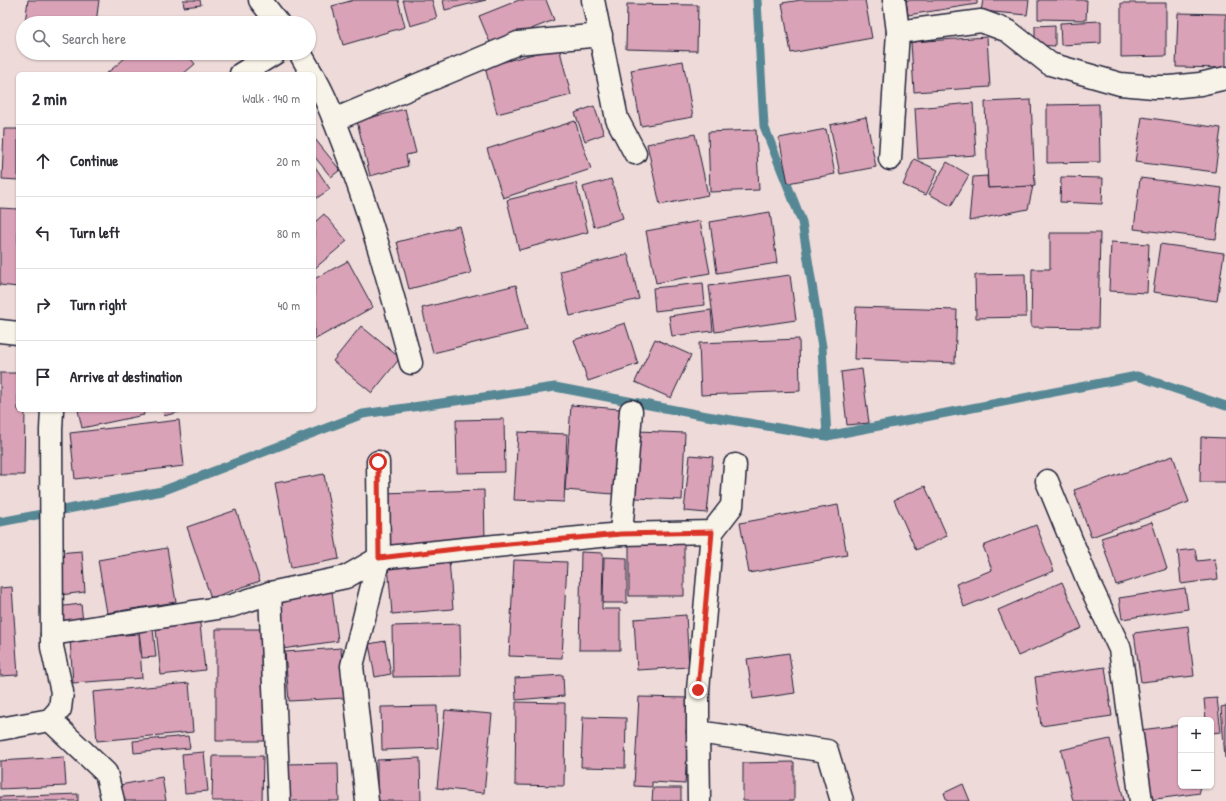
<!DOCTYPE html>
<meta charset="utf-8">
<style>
:root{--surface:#fff;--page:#f2f2f3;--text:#2b2b33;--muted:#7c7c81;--line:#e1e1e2}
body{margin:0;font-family:"Patrick Hand",sans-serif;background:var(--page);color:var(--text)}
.controls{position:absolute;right:12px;bottom:12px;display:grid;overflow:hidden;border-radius:6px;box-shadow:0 1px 3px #0004}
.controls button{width:36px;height:36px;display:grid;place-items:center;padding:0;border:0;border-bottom:1px solid var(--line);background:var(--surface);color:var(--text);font:20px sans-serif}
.stop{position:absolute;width:12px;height:12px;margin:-9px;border:3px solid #d93025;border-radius:50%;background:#fff}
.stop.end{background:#d93025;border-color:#fff;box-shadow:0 1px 4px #0008}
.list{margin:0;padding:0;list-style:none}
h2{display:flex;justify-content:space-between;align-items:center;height:52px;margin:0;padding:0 16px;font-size:17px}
h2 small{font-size:13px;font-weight:400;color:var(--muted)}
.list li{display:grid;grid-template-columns:26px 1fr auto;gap:12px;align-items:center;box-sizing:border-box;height:72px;padding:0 16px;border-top:1px solid var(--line)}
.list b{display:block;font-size:15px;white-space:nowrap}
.list em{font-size:13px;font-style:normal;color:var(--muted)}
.icon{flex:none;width:22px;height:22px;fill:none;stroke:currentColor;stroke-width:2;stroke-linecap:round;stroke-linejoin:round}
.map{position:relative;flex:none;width:1226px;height:801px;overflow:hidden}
.search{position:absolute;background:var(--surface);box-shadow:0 1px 3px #0004;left:16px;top:16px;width:300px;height:44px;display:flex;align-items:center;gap:10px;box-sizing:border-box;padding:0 14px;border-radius:22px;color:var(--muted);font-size:15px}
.panel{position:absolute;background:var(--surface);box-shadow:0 1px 3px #0004;left:16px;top:72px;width:300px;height:340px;border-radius:6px}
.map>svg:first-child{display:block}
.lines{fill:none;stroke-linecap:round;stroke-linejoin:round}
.stream{stroke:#568794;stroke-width:9}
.building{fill:#d9a2b6;stroke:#22223b}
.street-casing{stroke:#22223b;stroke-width:25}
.street{stroke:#f7f3e8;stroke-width:22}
.route{stroke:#d93025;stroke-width:5}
</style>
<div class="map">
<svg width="1226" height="801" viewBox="0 0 1226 801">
<rect width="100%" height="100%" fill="#eedbd9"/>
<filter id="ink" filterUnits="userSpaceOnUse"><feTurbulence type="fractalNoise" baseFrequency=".025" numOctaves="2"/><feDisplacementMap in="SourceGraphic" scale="8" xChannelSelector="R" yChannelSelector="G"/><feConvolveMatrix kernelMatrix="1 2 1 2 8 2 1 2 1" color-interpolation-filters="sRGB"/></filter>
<g filter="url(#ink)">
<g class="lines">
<g class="stream">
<polyline points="757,0 764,126 802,222 822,347 827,436"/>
<polyline points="0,522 162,491 363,414 555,387 701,415 827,436 1137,376 1226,406"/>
</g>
</g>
<g class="building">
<polygon points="28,0 99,0 96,23 25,23"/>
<polygon points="183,0 200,0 201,5 184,7"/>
<polygon points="354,0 398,0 405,27 343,45 332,6"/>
<polygon points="403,0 432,0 437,18 410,26"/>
<polygon points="443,0 486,0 445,10"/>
<polygon points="519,0 546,0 554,20 491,45 479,16"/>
<polygon points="801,0 865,0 872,38 791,53 782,3"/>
<polygon points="906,0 977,0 977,4 908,15"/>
<polygon points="983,0 1029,0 1027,15 981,11"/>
<polygon points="1038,0 1087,0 1086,20 1038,19"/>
<polygon points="1121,3 1166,3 1166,56 1121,57"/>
<polygon points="627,4 698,5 697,51 626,49"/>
<polygon points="1178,13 1226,14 1226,68 1176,67"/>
<polygon points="1101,21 1101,43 1061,45 1060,23"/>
<polygon points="1055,25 1055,46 1035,45 1035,26"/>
<polygon points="987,37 990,87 914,92 911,42"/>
<polygon points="559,47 571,95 497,114 485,67"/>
<polygon points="64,53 92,53 91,57"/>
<polygon points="131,53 186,53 195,64 183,74 106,74"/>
<polygon points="683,61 693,117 641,126 631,70"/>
<polygon points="1031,100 1035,186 988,188 985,102"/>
<polygon points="973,103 976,155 918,159 915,108"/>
<polygon points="1099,104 1100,162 1047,163 1047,105"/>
<polygon points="594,106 604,134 585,141 575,113"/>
<polygon points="405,109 416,153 406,155 408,166 370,176 357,121"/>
<polygon points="866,117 876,167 840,174 830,125"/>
<polygon points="1142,117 1221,128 1215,172 1135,162"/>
<polygon points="575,121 591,169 503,198 487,149"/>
<polygon points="4,129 18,129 18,180 2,179"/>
<polygon points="826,129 835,174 788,183 779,138"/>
<polygon points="756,130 759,190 710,192 708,132"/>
<polygon points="695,134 708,195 660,205 647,144"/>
<polygon points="315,139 340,170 331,177 314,156 314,140"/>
<polygon points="914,159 938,170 926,195 903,185"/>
<polygon points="947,162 969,175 951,206 929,194"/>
<polygon points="314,165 330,189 314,200"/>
<polygon points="987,176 988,188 1033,186 1028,209 969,221 973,177"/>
<polygon points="1061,177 1103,178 1102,204 1060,202"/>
<polygon points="1140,178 1222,188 1216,239 1134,229"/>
<polygon points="611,179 623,218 594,227 583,187"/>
<polygon points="576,183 588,232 519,250 507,200"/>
<polygon points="0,208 18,209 18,287 0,285"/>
<polygon points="770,212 777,263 717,273 710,222"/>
<polygon points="324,214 347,241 314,269 314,223"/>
<polygon points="700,221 710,273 656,283 646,231"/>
<polygon points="459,226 471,273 409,289 397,242"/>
<polygon points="1050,233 1100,233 1098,328 1031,327 1032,269 1050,269"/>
<polygon points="1111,242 1149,244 1147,293 1109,291"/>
<polygon points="1160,244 1224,253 1217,301 1153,292"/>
<polygon points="628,254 639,299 570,316 560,271"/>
<polygon points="348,261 373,307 314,340 314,279"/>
<polygon points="1025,274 1026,317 976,318 975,275"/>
<polygon points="790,275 796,320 715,332 709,286"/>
<polygon points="703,283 705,305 655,311 653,288"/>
<polygon points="516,285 527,330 433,353 422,308"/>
<polygon points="856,307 957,310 955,363 854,359"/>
<polygon points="711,310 713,331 672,336 669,316"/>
<polygon points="625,323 638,364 588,381 574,340"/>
<polygon points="361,326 400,358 372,393 333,361"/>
<polygon points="655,339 691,355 671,398 635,382"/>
<polygon points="799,339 800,391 701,395 699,343"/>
<polygon points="862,369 869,423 847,425 841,372"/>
<polygon points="0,373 18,373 18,410 25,410 24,475 0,475"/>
<polygon points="571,405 620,409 613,494 565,490"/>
<polygon points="78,410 143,410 144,415 82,428"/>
<polygon points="163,410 186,410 164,416"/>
<polygon points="504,419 505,472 457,473 456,420"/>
<polygon points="179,420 184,466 75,479 70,433"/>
<polygon points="638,431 685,433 682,500 635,498"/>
<polygon points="518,432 567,434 564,502 514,500"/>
<polygon points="1201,437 1226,438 1226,482 1200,482"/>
<polygon points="690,455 713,457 707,513 684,511"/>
<polygon points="1173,456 1189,502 1091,537 1074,490"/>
<polygon points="324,474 339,559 291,568 275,483"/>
<polygon points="925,486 947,536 916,550 894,500"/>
<polygon points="484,490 485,542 382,545 381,493"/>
<polygon points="838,505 847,555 749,573 740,523"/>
<polygon points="236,510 260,581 211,598 187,527"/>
<polygon points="1152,522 1167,569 1116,585 1101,538"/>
<polygon points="1036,525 1054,571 964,607 956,584 992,570 983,546"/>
<polygon points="684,541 684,596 629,596 629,542"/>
<polygon points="167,548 176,602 107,613 98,560"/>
<polygon points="1195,549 1197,561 1215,559 1218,579 1181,584 1178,551"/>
<polygon points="82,551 85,592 60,595 57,553"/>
<polygon points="581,552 603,553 602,609 620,609 620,650 579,650"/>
<polygon points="604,557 627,558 627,603 603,603"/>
<polygon points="449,560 453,609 392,614 388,565"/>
<polygon points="514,560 567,562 562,658 509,656"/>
<polygon points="1062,582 1082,628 1018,656 998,610"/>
<polygon points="12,587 18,675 0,676 0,588"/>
<polygon points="1185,588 1188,609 1122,619 1119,598"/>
<polygon points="332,591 338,641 282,649 275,598"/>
<polygon points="81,604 83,622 59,625 56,607"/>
<polygon points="199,615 205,670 161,675 155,620"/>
<polygon points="686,615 689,667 637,670 634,619"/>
<polygon points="460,624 461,676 393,677 392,626"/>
<polygon points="1188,626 1194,676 1141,682 1134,633"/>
<polygon points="153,629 156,657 142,658 139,631"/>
<polygon points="216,629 268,629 267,741 216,741"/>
<polygon points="139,634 142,678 73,683 70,639"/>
<polygon points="385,641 391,674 375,677 369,644"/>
<polygon points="341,648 344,698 289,701 285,652"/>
<polygon points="789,653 795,693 753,699 747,659"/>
<polygon points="1105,667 1112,716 1041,726 1035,677"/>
<polygon points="563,675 564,696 516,700 515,678"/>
<polygon points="189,683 193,732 97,741 93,692"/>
<polygon points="639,697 690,698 685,784 652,782 652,787 634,786"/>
<polygon points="1217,698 1221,732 1211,733 1211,720 1206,720 1204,699"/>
<polygon points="516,702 565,703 564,786 515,785"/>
<polygon points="437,706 438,748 382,750 381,707"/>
<polygon points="1226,706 1226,758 1225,758 1221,707"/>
<polygon points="445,710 492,714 484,793 437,788"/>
<polygon points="583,717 626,718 625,768 581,767"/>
<polygon points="1181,725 1181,786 1199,786 1200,793 1149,800 1140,730"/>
<polygon points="188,736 190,748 134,753 133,741"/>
<polygon points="1110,739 1124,801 1073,801 1061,750"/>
<polygon points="204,752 208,791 185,793 182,754"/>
<polygon points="213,756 263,756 262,801 212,801"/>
<polygon points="64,757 66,786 0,789 0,761"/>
<polygon points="420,758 421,801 377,801 377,760"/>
<polygon points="794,762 794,801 743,801 743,763"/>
<polygon points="338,763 339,801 285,801 285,764"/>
<polygon points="162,777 166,801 118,801 115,786"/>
<polygon points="963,784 970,801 947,801 944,793"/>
<polygon points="653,788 681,788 681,801 652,801"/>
<polygon points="78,794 78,801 0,801 0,797"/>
</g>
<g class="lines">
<g class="street-casing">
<g id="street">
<polyline points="260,0 278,23"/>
<polyline points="593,0 617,119 635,153"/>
<polyline points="898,32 981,21 1008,31 1050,64 1120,84 1154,87 1170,87 1200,84 1226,78"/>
<polyline points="300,53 312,74"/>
<polyline points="241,74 275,53"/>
<path d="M 314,77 C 327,98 334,120 343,143 C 371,215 391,289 411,363"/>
<polyline points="334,120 518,43 601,35"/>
<polyline points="890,159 898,32 894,0"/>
<polyline points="0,331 18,333"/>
<polyline points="735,465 732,506 712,532 698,690 698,732 827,751 842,801"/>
<polyline points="1047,481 1088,581 1120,649 1141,801"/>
<polyline points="621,534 631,411"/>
<polyline points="270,593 279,801"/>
<polyline points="52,634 231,606 270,593 346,577 379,558 464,549 621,534 712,532"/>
<polyline points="50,720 106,773 113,801"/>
<polyline points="0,729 50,720 60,709 62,692 52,647 51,430 52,410"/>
<polyline points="698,732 699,801"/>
<polyline points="367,801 352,666 379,558 378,462"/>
</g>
</g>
<use href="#street" class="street"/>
</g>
</g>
<g class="lines" filter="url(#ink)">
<polyline class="route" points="378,462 379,558 464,548 621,534 712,532 698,690"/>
</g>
</svg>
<div class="controls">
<button>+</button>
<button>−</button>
</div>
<div class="stop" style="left:378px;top:462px"></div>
<div class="stop end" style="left:698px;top:690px"></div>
<div class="search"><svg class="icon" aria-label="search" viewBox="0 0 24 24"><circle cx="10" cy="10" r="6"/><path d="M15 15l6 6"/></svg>Search here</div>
<section class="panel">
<h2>2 min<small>Walk · 140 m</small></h2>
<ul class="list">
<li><svg class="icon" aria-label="ahead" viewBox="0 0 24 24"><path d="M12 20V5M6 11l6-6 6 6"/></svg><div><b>Continue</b></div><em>20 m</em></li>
<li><svg class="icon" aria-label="left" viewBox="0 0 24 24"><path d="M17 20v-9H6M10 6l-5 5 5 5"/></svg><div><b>Turn left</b></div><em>80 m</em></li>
<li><svg class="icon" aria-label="right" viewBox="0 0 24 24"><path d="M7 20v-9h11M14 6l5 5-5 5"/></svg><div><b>Turn right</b></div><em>40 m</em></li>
<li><svg class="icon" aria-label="arrive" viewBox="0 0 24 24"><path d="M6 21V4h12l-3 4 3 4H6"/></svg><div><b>Arrive at destination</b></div></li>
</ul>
</section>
</div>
